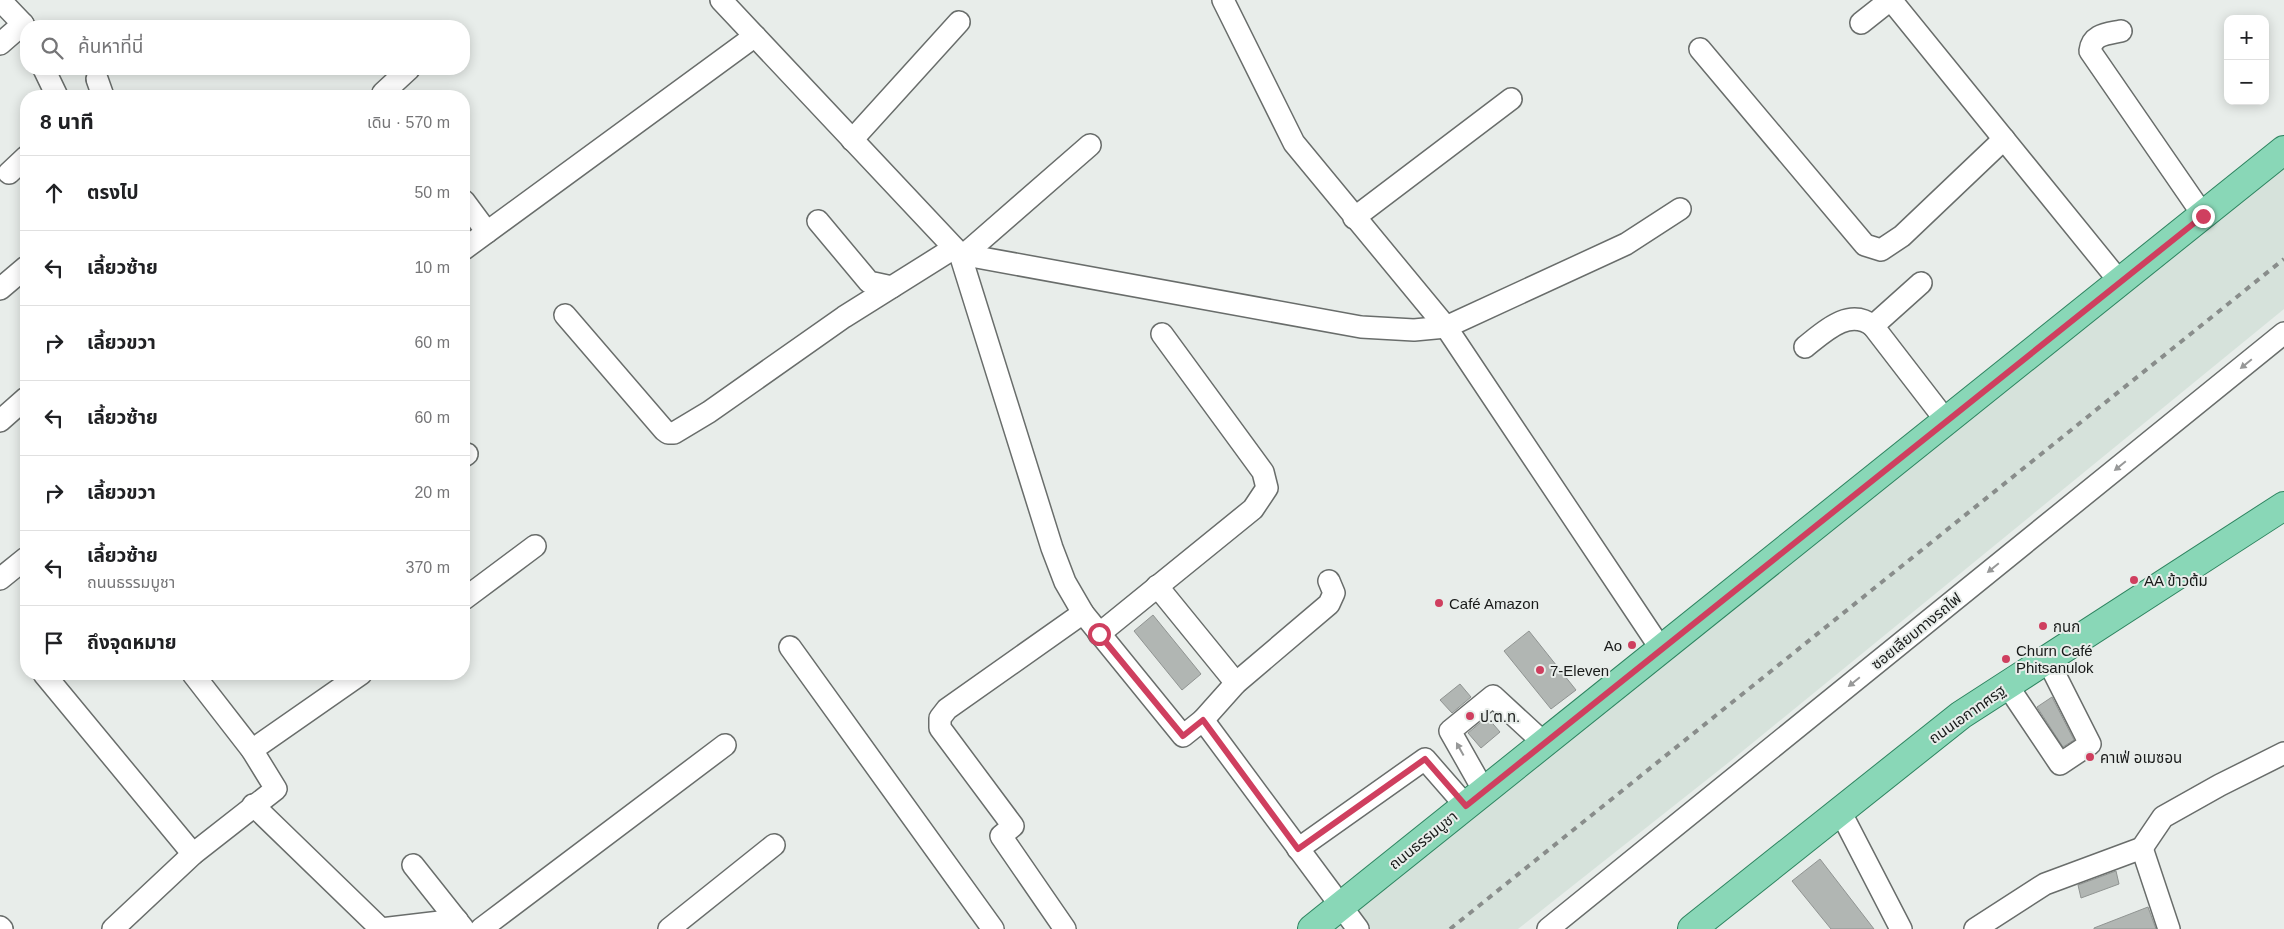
<!DOCTYPE html>
<html lang="th">
<meta charset="utf-8">
<style>
:root{--surface:#fff;--page:#f6f6f6;--text:#202124;--muted:#757577;--line:#e0e0e0}
body{margin:0;font-family:Arial,"Noto Sans Thai",sans-serif;background:var(--page);color:var(--text)}
.controls{position:absolute;right:15px;top:15px;display:grid;overflow:hidden;border-radius:10px;box-shadow:0 2px 12px #0003}
.controls button{width:45px;height:45px;display:grid;place-items:center;padding:0;border:0;border-bottom:1px solid var(--line);background:var(--surface);color:var(--text);font:25px sans-serif}
.stop{position:absolute;width:15px;height:15px;margin:-11px;border:4px solid #cf3f5f;border-radius:50%;background:#fff}
.stop.end{background:#cf3f5f;border-color:#fff;box-shadow:0 1px 5px #0008}
.list{margin:0;padding:0;list-style:none}
h2{display:flex;justify-content:space-between;align-items:center;height:65px;margin:0;padding:0 20px;font-size:21px}
h2 small{font-size:16px;font-weight:400;color:var(--muted)}
.list li{display:grid;grid-template-columns:32px 1fr auto;gap:15px;align-items:center;box-sizing:border-box;height:75px;padding:0 20px;border-top:1px solid var(--line)}
.list b{display:block;font-size:19px;white-space:nowrap}
.list p{margin:0;font-size:16px;white-space:nowrap;color:var(--muted)}
.list em{font-size:16px;font-style:normal;color:var(--muted)}
.icon{flex:none;width:28px;height:28px;fill:none;stroke:currentColor;stroke-width:2;stroke-linecap:round;stroke-linejoin:round}
.map{position:relative;flex:none;width:2284px;height:929px;overflow:hidden}
.search{position:absolute;background:var(--surface);box-shadow:0 2px 12px #0003;left:20px;top:20px;width:450px;height:55px;display:flex;align-items:center;gap:12px;box-sizing:border-box;padding:0 18px;border-radius:20px;color:var(--muted);font-size:19px}
.panel{position:absolute;background:var(--surface);box-shadow:0 2px 12px #0003;left:20px;top:90px;width:450px;height:590px;border-radius:20px}
.map>svg:first-child{display:block}
.built{fill:#d6e2db}
.building{fill:#b1b6b3;stroke:#909492}
.lines{fill:none;stroke-linecap:round;stroke-linejoin:round}
.minor-casing{stroke:#696d6b;stroke-width:24}
.major-casing{stroke:#2e8460;stroke-width:30}
.minor{stroke:#fff;stroke-width:21}
.major{stroke:#89d7b7;stroke-width:28}
.rail{stroke:#898d8b;stroke-width:4;stroke-dasharray:6 6;stroke-linecap:butt}
.oneway{fill:#979898}
.route{stroke:#cf3f5f;stroke-width:6}
.poi-dot{fill:#cf3f5f;stroke:#e8edea;stroke-width:2}
.labels{text-anchor:middle;dominant-baseline:central;stroke-width:4;stroke-linejoin:round;paint-order:stroke}
.poi-label{font-size:15px;fill:#181a19;stroke:#e8edea;text-anchor:start}
.street-label{font-size:15px;fill:#181a19;stroke:#e8edea}
</style>
<div class="map">
<svg width="2284" height="929" viewBox="0 0 2284 929">
<rect width="100%" height="100%" fill="#e8edea"/>
<polygon class="built" points="2284,168 2284,309 1728,763 1518,929 1332,929"/>
<g class="building">
<polygon points="1153,615 1201,674 1182,690 1134,631"/>
<polygon points="1529,631 1576,690 1551,709 1504,651"/>
<polygon points="1460,684 1471,697 1452,713 1440,700"/>
<polygon points="2052,697 2074,740 2063,747 2037,707"/>
<polygon points="1487,717 1500,732 1481,748 1468,733"/>
<polygon points="1820,859 1874,929 1831,929 1792,881"/>
<polygon points="2116,871 2119,884 2081,898 2078,885"/>
<polygon points="2148,907 2156,929 2094,929 2094,928"/>
</g>
<g class="lines">
<g class="minor-casing">
<g id="minor">
<polyline points="0,0 23,24 26,31"/>
<polyline points="721,0 960,254 1052,548 1065,582 1083,613 1183,736 1203,720 1358,929"/>
<polyline points="1223,0 1294,143 1446,327 1661,649"/>
<polyline points="1891,0 2120,282"/>
<polyline points="1861,23 1890,0"/>
<path d="M 2121,31 C 2107,34 2092,34 2090,51 L 2203,215"/>
<polyline points="0,44 23,24"/>
<polyline points="1700,49 1865,245 1881,250 1902,236 2004,139"/>
<polyline points="44,69 57,96"/>
<polyline points="97,79 103,96"/>
<polyline points="383,93 409,69"/>
<polyline points="852,140 959,22"/>
<polyline points="9,173 26,157"/>
<polyline points="464,201 487,232"/>
<polyline points="1354,218 1511,99"/>
<polyline points="818,221 869,282 892,287"/>
<polyline points="464,249 755,36"/>
<polyline points="960,254 1361,327 1414,330 1446,327 1626,244 1680,209"/>
<polyline points="965,254 1090,145"/>
<polyline points="1921,283 1873,326 1947,422"/>
<polyline points="0,289 26,267"/>
<polyline points="565,315 664,430 668,433 674,433 709,412 844,317 954,248"/>
<path d="M 1805,347 C 1824,332 1849,307 1873,326"/>
<polyline points="0,421 26,398"/>
<polyline points="464,456 467,454"/>
<polyline points="0,579 26,558"/>
<polyline points="1157,586 1236,683"/>
<polyline points="464,599 535,546"/>
<polyline points="1099,634 1253,509 1267,488 1263,472 1162,334"/>
<polyline points="790,647 993,929"/>
<polyline points="44,674 193,854"/>
<polyline points="2007,685 2060,764 2090,744 2047,659"/>
<polyline points="1203,720 1236,683 1329,604 1334,593 1329,581"/>
<polyline points="252,750 361,674"/>
<polyline points="1484,791 1450,731 1493,696 1544,743"/>
<polyline points="253,805 381,929 457,920"/>
<polyline points="1840,811 1901,929"/>
<polyline points="2142,848 2169,929"/>
<polyline points="1298,849 1425,759 1466,806"/>
<polyline points="413,865 463,928"/>
<polyline points="0,927 2,929"/>
<polyline points="113,929 193,854 276,789 252,750 193,674"/>
<polyline points="481,929 725,745"/>
<polyline points="669,929 774,845"/>
<polyline points="1065,929 1001,836 1013,826 940,728 940,718 947,709 1083,613"/>
<polyline points="1548,929 2284,333"/>
<polyline points="1975,929 2045,884 2142,848 2163,817 2220,785 2284,753"/>
</g>
</g>
<g class="major-casing">
<g id="major">
<polyline points="1312,929 2284,150"/>
<polyline points="1692,929 1961,715 2284,506"/>
</g>
</g>
<use href="#minor" class="minor"/>
<use href="#major" class="major"/>
<polyline class="rail" points="1450,929 2284,259"/>
</g>
<defs><path id="oneway-solid" d="M-6-.8H1V-3.2L6.5 0L1 3.2V.8H-6Z" transform="scale(1.25)"/></defs>
<g class="oneway">
<use href="#oneway-solid" transform="translate(2246 364) rotate(141)"/>
<use href="#oneway-solid" transform="translate(2120 466) rotate(141)"/>
<use href="#oneway-solid" transform="translate(1993 568) rotate(141)"/>
<use href="#oneway-solid" transform="translate(1854 682) rotate(141)"/>
<use href="#oneway-solid" transform="translate(1460 749) rotate(-119)"/>
</g>
<g class="lines">
<polyline class="route" points="1099,634 1183,736 1203,720 1298,849 1425,759 1466,806 2203,216"/>
</g>
<g class="poi-dot">
<circle cx="2134" cy="580" r="5"/>
<circle cx="1439" cy="603" r="5"/>
<circle cx="2043" cy="626" r="5"/>
<circle cx="1632" cy="645" r="5"/>
<circle cx="2006" cy="659" r="5"/>
<circle cx="1540" cy="670" r="5"/>
<circle cx="1470" cy="716" r="5"/>
<circle cx="2090" cy="757" r="5"/>
</g>
<g class="labels">
<g class="poi-label">
<text x="2144" y="580">AA ข้าวต้ม</text>
<text x="1449" y="603">Café Amazon</text>
<text x="2053" y="626">กนก</text>
<text x="1622" y="645" text-anchor="end">Ao</text>
<text x="2016" y="650">Churn Café<tspan x="2016" dy="17">Phitsanulok</tspan></text>
<text x="1550" y="670">7-Eleven</text>
<text x="1480" y="716">ป.ต.ท.</text>
<text x="2100" y="757">คาเฟ่ อเมซอน</text>
</g>
<g class="street-label">
<text transform="translate(1916 631) rotate(-39)">ซอยเลียบทางรถไฟ</text>
<text transform="translate(1967 714) rotate(-35)">ถนนเอกาทศรฐ</text>
<text transform="translate(1423 840) rotate(-39)">ถนนธรรมบูชา</text>
</g>
</g>
</svg>
<div class="controls">
<button>+</button>
<button>−</button>
</div>
<div class="stop" style="left:1099px;top:634px"></div>
<div class="stop end" style="left:2203px;top:216px"></div>
<div class="search"><svg class="icon" aria-label="search" viewBox="0 0 24 24"><circle cx="10" cy="10" r="6"/><path d="M15 15l6 6"/></svg>ค้นหาที่นี่</div>
<section class="panel">
<h2>8 นาที<small>เดิน · 570 m</small></h2>
<ul class="list">
<li><svg class="icon" aria-label="ahead" viewBox="0 0 24 24"><path d="M12 20V5M6 11l6-6 6 6"/></svg><div><b>ตรงไป</b></div><em>50 m</em></li>
<li><svg class="icon" aria-label="left" viewBox="0 0 24 24"><path d="M17 20v-9H6M10 6l-5 5 5 5"/></svg><div><b>เลี้ยวซ้าย</b></div><em>10 m</em></li>
<li><svg class="icon" aria-label="right" viewBox="0 0 24 24"><path d="M7 20v-9h11M14 6l5 5-5 5"/></svg><div><b>เลี้ยวขวา</b></div><em>60 m</em></li>
<li><svg class="icon" aria-label="left" viewBox="0 0 24 24"><path d="M17 20v-9H6M10 6l-5 5 5 5"/></svg><div><b>เลี้ยวซ้าย</b></div><em>60 m</em></li>
<li><svg class="icon" aria-label="right" viewBox="0 0 24 24"><path d="M7 20v-9h11M14 6l5 5-5 5"/></svg><div><b>เลี้ยวขวา</b></div><em>20 m</em></li>
<li><svg class="icon" aria-label="left" viewBox="0 0 24 24"><path d="M17 20v-9H6M10 6l-5 5 5 5"/></svg><div><b>เลี้ยวซ้าย</b><p>ถนนธรรมบูชา</p></div><em>370 m</em></li>
<li><svg class="icon" aria-label="arrive" viewBox="0 0 24 24"><path d="M6 21V4h12l-3 4 3 4H6"/></svg><div><b>ถึงจุดหมาย</b></div></li>
</ul>
</section>
</div>
